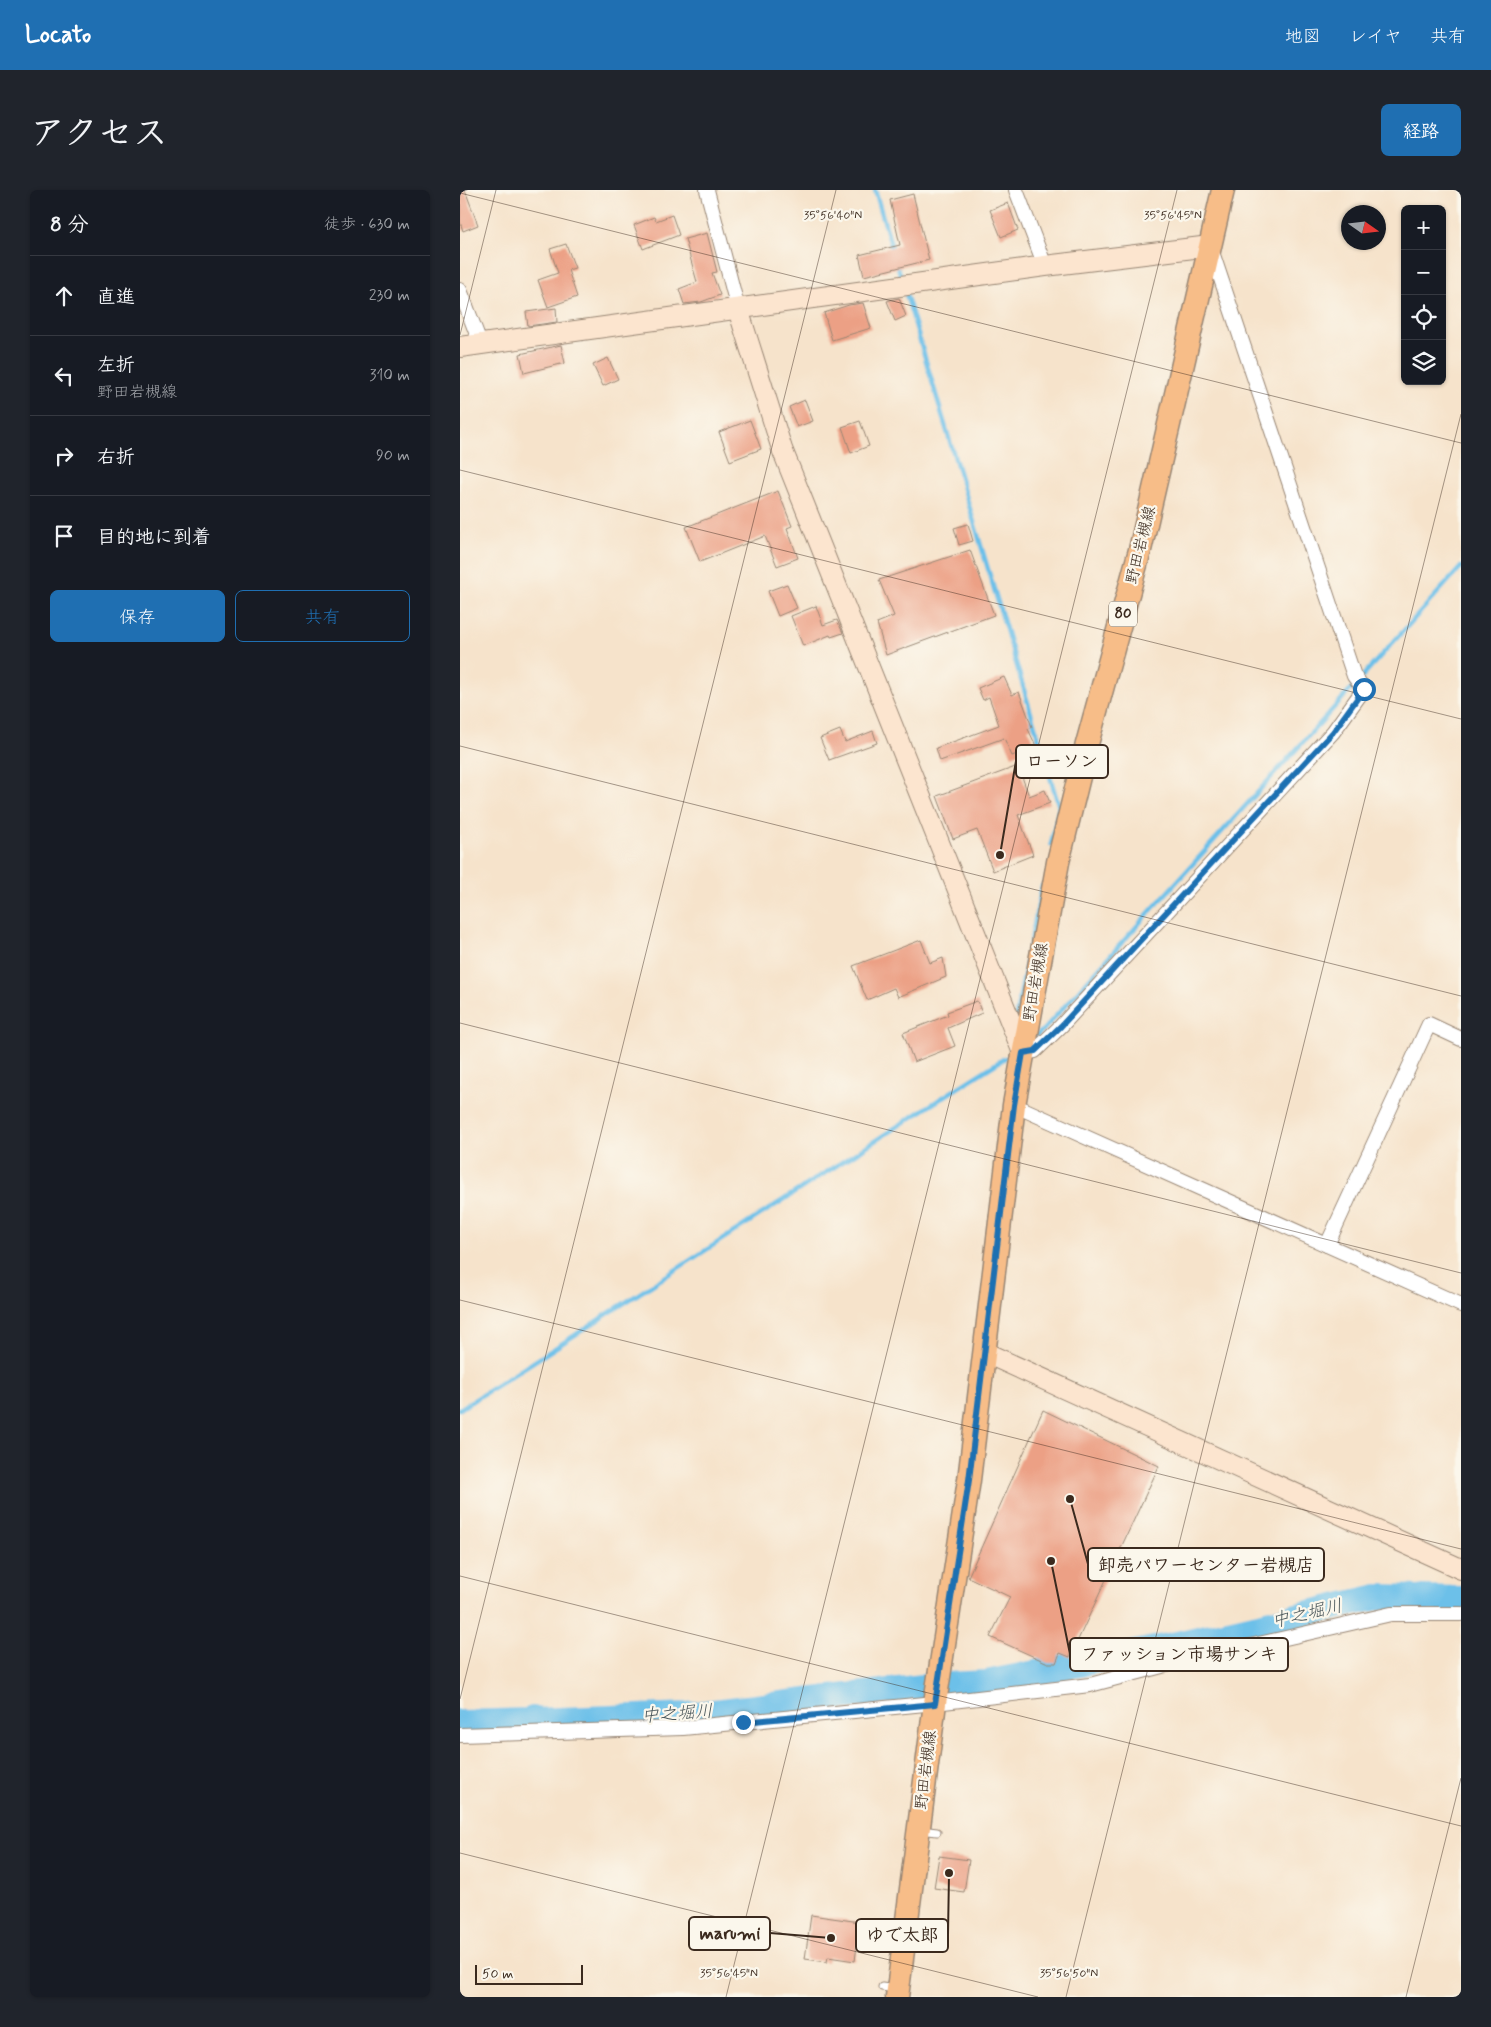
<!DOCTYPE html>
<html lang="ja">
<meta charset="utf-8">
<style>
:root{--surface:#171b24;--page:#20242c;--text:#f1f3f6;--muted:#9ea1a6;--line:#363941;--accent:#1f6fb2}
body{margin:0;font-family:Mynerve,"Klee One",sans-serif;background:var(--page);color:var(--text)}
.controls{position:absolute;right:15px;top:15px;display:grid;overflow:hidden;border-radius:8px;box-shadow:0 1px 4px #0004}
.controls button{width:45px;height:45px;display:grid;place-items:center;padding:0;border:0;border-bottom:1px solid var(--line);background:var(--surface);color:var(--text);font:25px sans-serif}
.compass{position:absolute;left:881px;top:15px;width:45px;height:45px;border-radius:50%;background:var(--surface);box-shadow:0 1px 4px #0004;rotate:104deg}
.scale{position:absolute;left:15px;bottom:12px;width:108px;box-sizing:border-box;padding-left:5px;border:2px solid #3b2a1e;border-top:0;font-size:14px;line-height:18px;white-space:nowrap;color:#3b2a1e;-webkit-text-stroke:4px #fbf7ec;paint-order:stroke}
.stop{position:absolute;width:15px;height:15px;margin:-11px;border:4px solid #1f6fb2;border-radius:50%;background:#fff}
.stop.end{background:#1f6fb2;border-color:#fff;box-shadow:0 1px 5px #0008}
.list{margin:0;padding:0;list-style:none}
h2{display:flex;justify-content:space-between;align-items:center;height:65px;margin:0;padding:0 20px;font-size:21px}
h2 small{font-size:16px;font-weight:400;color:var(--muted)}
.list li{display:grid;grid-template-columns:32px 1fr auto;gap:15px;align-items:center;box-sizing:border-box;height:80px;padding:0 20px;border-top:1px solid var(--line)}
.list b{display:block;font-size:19px;white-space:nowrap}
.list p{margin:0;font-size:16px;white-space:nowrap;color:var(--muted)}
.list em{font-size:16px;font-style:normal;color:var(--muted)}
.actions{display:flex;gap:10px;padding:15px 20px}
.actions a{flex:1;padding:11px 0;border:1px solid var(--accent);border-radius:8px;text-align:center;font-size:18px;color:var(--accent)}
.actions .main{background:var(--accent);color:#fff}
.icon{flex:none;width:28px;height:28px;fill:none;stroke:currentColor;stroke-width:2;stroke-linecap:round;stroke-linejoin:round}
.map{position:relative;flex:none;width:1001px;height:1807px;overflow:hidden;border-radius:8px}
header{display:flex;align-items:center;gap:30px;box-sizing:border-box;height:70px;padding:0 25px;background:var(--accent);color:#fff}
header strong{font-size:24px}
nav{display:flex;gap:28px;margin-inline-start:auto;font-size:18px}
.intro{display:flex;align-items:center;justify-content:space-between;box-sizing:border-box;height:120px;padding:0 30px}
h1{margin:0;font-size:35px}
.button{padding:12px 22px;border-radius:8px;background:var(--accent);color:#fff;font-size:18px;font-weight:700}
main{display:flex;gap:30px;padding:0 30px}
aside{flex:1;background:var(--surface);border-radius:8px;box-shadow:0 1px 4px #0004}
.map>svg:first-child{display:block}
.lines{fill:none;stroke-linecap:round;stroke-linejoin:round}
.stream{stroke:#6cc0e9;stroke-width:4.5}
.river{stroke:#6cc0e9;stroke-width:26}
.building{fill:#eca085}
.lane-casing{stroke:#988674;stroke-width:9}
.street-casing{stroke:#988674;stroke-width:16}
.secondary-casing{stroke:#988674;stroke-width:22}
.primary-casing{stroke:#988674;stroke-width:25}
.lane{stroke:#fff;stroke-width:7}
.street{stroke:#fff;stroke-width:14}
.secondary{stroke:#fce5cf;stroke-width:20}
.primary{stroke:#f7bd88;stroke-width:22}
.route{stroke:#1f6fb2;stroke-width:6}
.ticks{fill:none;stroke:#3b2a1e;stroke-width:1;stroke-opacity:0.45}
.labels{text-anchor:middle;dominant-baseline:central;stroke-width:4.5;stroke-linejoin:round;paint-order:stroke}
.shield{fill:#fbf7ec;stroke:#75685c;stroke-width:1}
.shield-label{font-size:15px;font-weight:bold;fill:#3b2a1e}
.street-label{font-size:16px;fill:#3b2a1e;stroke:#fbf7ec}
.water-label{font-size:18px;font-style:italic;fill:#4a575b;stroke:#fbf7ec}
.ticks-label{font-size:12px;text-anchor:middle;fill:#3b2a1e;stroke:#fbf7ec;stroke-width:4.5;stroke-linejoin:round;paint-order:stroke}
.leader{fill:none;stroke:#3b2a1e;stroke-width:2}
.callout-dot{fill:#3b2a1e;stroke:#fbf7ec;stroke-width:2}
.callout{fill:#fbf7ec;stroke:#3b2a1e;stroke-width:2}
.callout-label{font-size:18px;text-anchor:middle;font-weight:bold;fill:#3b2a1e}
</style>
<header>
<strong>Locato</strong>
<nav><a>地図</a><a>レイヤ</a><a>共有</a></nav>
</header>
<div class="intro"><h1>アクセス</h1><a class="button">経路</a></div>
<main>
<aside>
<h2>8 分<small>徒歩 · 630 m</small></h2>
<ul class="list">
<li><svg class="icon" aria-label="ahead" viewBox="0 0 24 24"><path d="M12 20V5M6 11l6-6 6 6"/></svg><div><b>直進</b></div><em>230 m</em></li>
<li><svg class="icon" aria-label="left" viewBox="0 0 24 24"><path d="M17 20v-9H6M10 6l-5 5 5 5"/></svg><div><b>左折</b><p>野田岩槻線</p></div><em>310 m</em></li>
<li><svg class="icon" aria-label="right" viewBox="0 0 24 24"><path d="M7 20v-9h11M14 6l5 5-5 5"/></svg><div><b>右折</b></div><em>90 m</em></li>
<li><svg class="icon" aria-label="arrive" viewBox="0 0 24 24"><path d="M6 21V4h12l-3 4 3 4H6"/></svg><div><b>目的地に到着</b></div></li>
</ul>
<div class="actions"><a class="main">保存</a><a>共有</a></div>
</aside>
<div class="map">
<svg width="1001" height="1807" viewBox="0 0 1001 1807">
<rect width="100%" height="100%" fill="#fbf7ec"/>
<filter id="ink" filterUnits="userSpaceOnUse"><feTurbulence type="fractalNoise" baseFrequency=".02" numOctaves="2"/><feDisplacementMap in="SourceGraphic" scale="10" xChannelSelector="R" yChannelSelector="G"/><feConvolveMatrix kernelMatrix="1 2 1 2 8 2 1 2 1" color-interpolation-filters="sRGB"/></filter>
<filter id="wash" filterUnits="userSpaceOnUse"><feTurbulence type="fractalNoise" baseFrequency=".0096" numOctaves="4" result="noise"/><feDisplacementMap in="SourceGraphic" scale="20" xChannelSelector="R" yChannelSelector="G"/><feGaussianBlur stdDeviation="1.12" result="paint"/><feColorMatrix in="noise" values="0 0 0 0 0 0 0 0 0 0 0 0 0 0 0 0 0 1.4 0 .05"/><feComposite in="paint" operator="in"/></filter>
<g filter="url(#wash)">
<rect width="100%" height="100%" fill="#f6e3cb"/>
<g class="lines">
<g class="stream">
<polyline points="415,0 433,62"/>
<polyline points="437,74 441,87"/>
<polyline points="446,104 599,617 591,654"/>
<polyline points="556,825 582,696"/>
<polyline points="577,845 584,839 1001,377"/>
<path d="M 0,1219 C 182,1103 362,983 545,868"/>
</g>
<g class="river">
<polyline points="488,1495 526,1493 704,1457 918,1407 1001,1409"/>
<polyline points="0,1533 69,1531 73,1529 74,1531 228,1525 463,1497"/>
</g>
</g>
<g id="blocks">
<g class="building">
<polygon points="0,0 5,0 18,35 3,41 0,32"/>
<polygon points="453,4 469,70 404,86 399,65 440,55 430,10"/>
<polygon points="548,13 558,40 541,47 530,20"/>
<polygon points="212,25 219,45 183,59 174,35 194,27 196,31"/>
<polygon points="247,43 257,82 252,83 260,105 241,112 224,114 219,99 237,92 225,49"/>
<polygon points="106,54 115,78 108,80 117,107 88,117 78,90 98,83 90,59"/>
<polygon points="439,108 446,126 435,131 427,111"/>
<polygon points="403,113 411,138 372,150 364,123 389,115"/>
<polygon points="96,118 97,132 68,136 66,122"/>
<polygon points="101,155 105,173 64,183 60,164"/>
<polygon points="148,168 158,189 143,196 133,175"/>
<polygon points="345,210 353,231 337,237 329,217"/>
<polygon points="290,230 301,259 270,271 259,242"/>
<polygon points="400,231 409,256 391,263 382,237"/>
<polygon points="318,301 332,336 327,338 338,368 317,376 305,346 240,372 226,337"/>
<polygon points="508,334 513,351 499,355 494,338"/>
<polygon points="510,360 534,425 426,465 417,433 434,426 419,390"/>
<polygon points="327,394 337,418 318,426 308,401"/>
<polygon points="356,416 363,435 377,430 383,443 371,447 370,445 343,456 331,426"/>
<polygon points="544,487 552,505 559,502 572,537 568,539 576,556 552,566 544,548 480,571 476,558 539,535 529,507 523,510 518,498"/>
<polygon points="380,540 385,552 413,541 417,553 369,570 360,548"/>
<polygon points="558,576 569,606 585,600 590,613 558,625 573,665 533,681 517,640 493,649 477,606"/>
<polygon points="461,750 470,773 483,768 486,787 438,807 434,798 407,810 393,776"/>
<polygon points="517,811 522,823 488,838 495,856 454,872 443,843 488,825 487,822"/>
<polygon points="583,1220 699,1276 610,1467 600,1463 596,1473 588,1473 530,1447 550,1407 508,1387"/>
<polygon points="479,1666 509,1670 504,1702 474,1698"/>
<polygon points="351,1725 400,1732 395,1771 368,1767 367,1772 345,1769"/>
</g>
</g>
</g>
<g filter="url(#ink)">
<use href="#blocks" fill-opacity="0" stroke="#988674" stroke-width="1"/>
<g class="lines">
<g class="lane-casing">
<g id="lane">
<polyline points="461,1640 477,1642"/>
<polyline points="422,1797 435,1799"/>
</g>
</g>
<g class="street-casing">
<g id="street">
<polyline points="247,0 278,119"/>
<polyline points="556,0 585,76"/>
<polyline points="0,100 21,155"/>
<polyline points="563,863 575,861 601,836 873,542 904,499 894,486 751,59"/>
<polyline points="554,915 1001,1115"/>
<polyline points="867,1055 969,834 1001,849"/>
<polyline points="0,1545 223,1538 475,1513 630,1495 702,1476 931,1424 1001,1424"/>
</g>
</g>
<g class="secondary-casing">
<g id="secondary">
<polyline points="278,119 322,259 563,863"/>
<polyline points="0,157 585,76 750,56"/>
<polyline points="526,1163 1001,1379"/>
</g>
</g>
<g class="primary-casing">
<polyline id="primary" points="437,1807 475,1513 509,1290 554,915 598,672 627,554 680,360 763,0"/>
</g>
<use href="#lane" class="lane"/>
<use href="#street" class="street"/>
<use href="#secondary" class="secondary"/>
<use href="#primary" class="primary"/>
</g>
</g>
<g class="lines" filter="url(#ink)">
<polyline class="route" points="283,1532 475,1514 509,1290 554,915 563,863 575,861 601,836 873,542 904,499"/>
</g>
<path class="ticks" d="M 0,3 L 1001,253M 0,145 L 36,0M 0,280 L 1001,529M 0,556 L 1001,806M 0,833 L 1001,1083M 0,1110 L 1001,1359M 0,1386 L 1001,1636M 0,1509 L 376,0M 0,1663 L 578,1807M 266,1807 L 717,0M 606,1807 L 1001,224M 946,1807 L 1001,1588"/>
<g class="labels">
<rect class="shield" x="649" y="411.5" width="28" height="25" rx="4"/>
<g class="shield-label">
<text x="663" y="424">80</text>
</g>
<g class="street-label">
<text transform="translate(681 355) rotate(-76)">野田岩槻線</text>
<text transform="translate(576 792) rotate(-80)">野田岩槻線</text>
<text transform="translate(466 1580) rotate(-83)">野田岩槻線</text>
</g>
<g class="water-label">
<text transform="translate(847 1424) rotate(-13)">中之堀川</text>
<text transform="translate(217 1524) rotate(-4)">中之堀川</text>
</g>
</g>
<g class="ticks-label">
<text x="373" y="29">35°56'40"N</text>
<text x="713" y="29">35°56'45"N</text>
<text x="269" y="1787">35°56'45"N</text>
<text x="609" y="1787">35°56'50"N</text>
</g>
<path class="leader" d="M540 665L556 571M610 1309L628 1374M591 1371L610 1464M371 1748L310 1743M489 1683L488 1745"/>
<g class="callout-dot">
<circle cx="540" cy="665" r="5"/>
<circle cx="610" cy="1309" r="5"/>
<circle cx="591" cy="1371" r="5"/>
<circle cx="371" cy="1748" r="5"/>
<circle cx="489" cy="1683" r="5"/>
</g>
<g class="callout">
<rect x="556" y="555" width="92" height="33" rx="5"/>
<rect x="628" y="1358" width="236" height="33" rx="5"/>
<rect x="610" y="1448" width="218" height="33" rx="5"/>
<rect x="229" y="1727" width="81" height="33" rx="5"/>
<rect x="396" y="1729" width="92" height="33" rx="5"/>
</g>
<g class="callout-label">
<text x="602" y="577">ローソン</text>
<text x="746" y="1381">卸売パワーセンター岩槻店</text>
<text x="719" y="1470">ファッション市場サンキ</text>
<text x="270" y="1749">marumi</text>
<text x="442" y="1751">ゆで太郎</text>
</g>
</svg>
<div class="controls">
<button>+</button>
<button>−</button>
<button><svg class="icon" aria-label="locate" viewBox="0 0 24 24"><circle cx="12" cy="12" r="6"/><path d="M12 2v4M12 18v4M2 12h4M18 12h4"/></svg></button>
<button><svg class="icon" aria-label="layers" viewBox="0 0 24 24"><path d="M12 4l9 5-9 5-9-5zM3 14l9 5 9-5"/></svg></button>
</div>
<svg class="compass" viewBox="-18 -18 36 36"><path d="M0-13l5 13h-10z" fill="#e53935"/><path d="M0 13l5-13h-10z" fill="#9ea1a6"/></svg>
<div class="scale">50 m</div>
<div class="stop" style="left:904px;top:499px"></div>
<div class="stop end" style="left:283px;top:1532px"></div>
</div>
</main>
